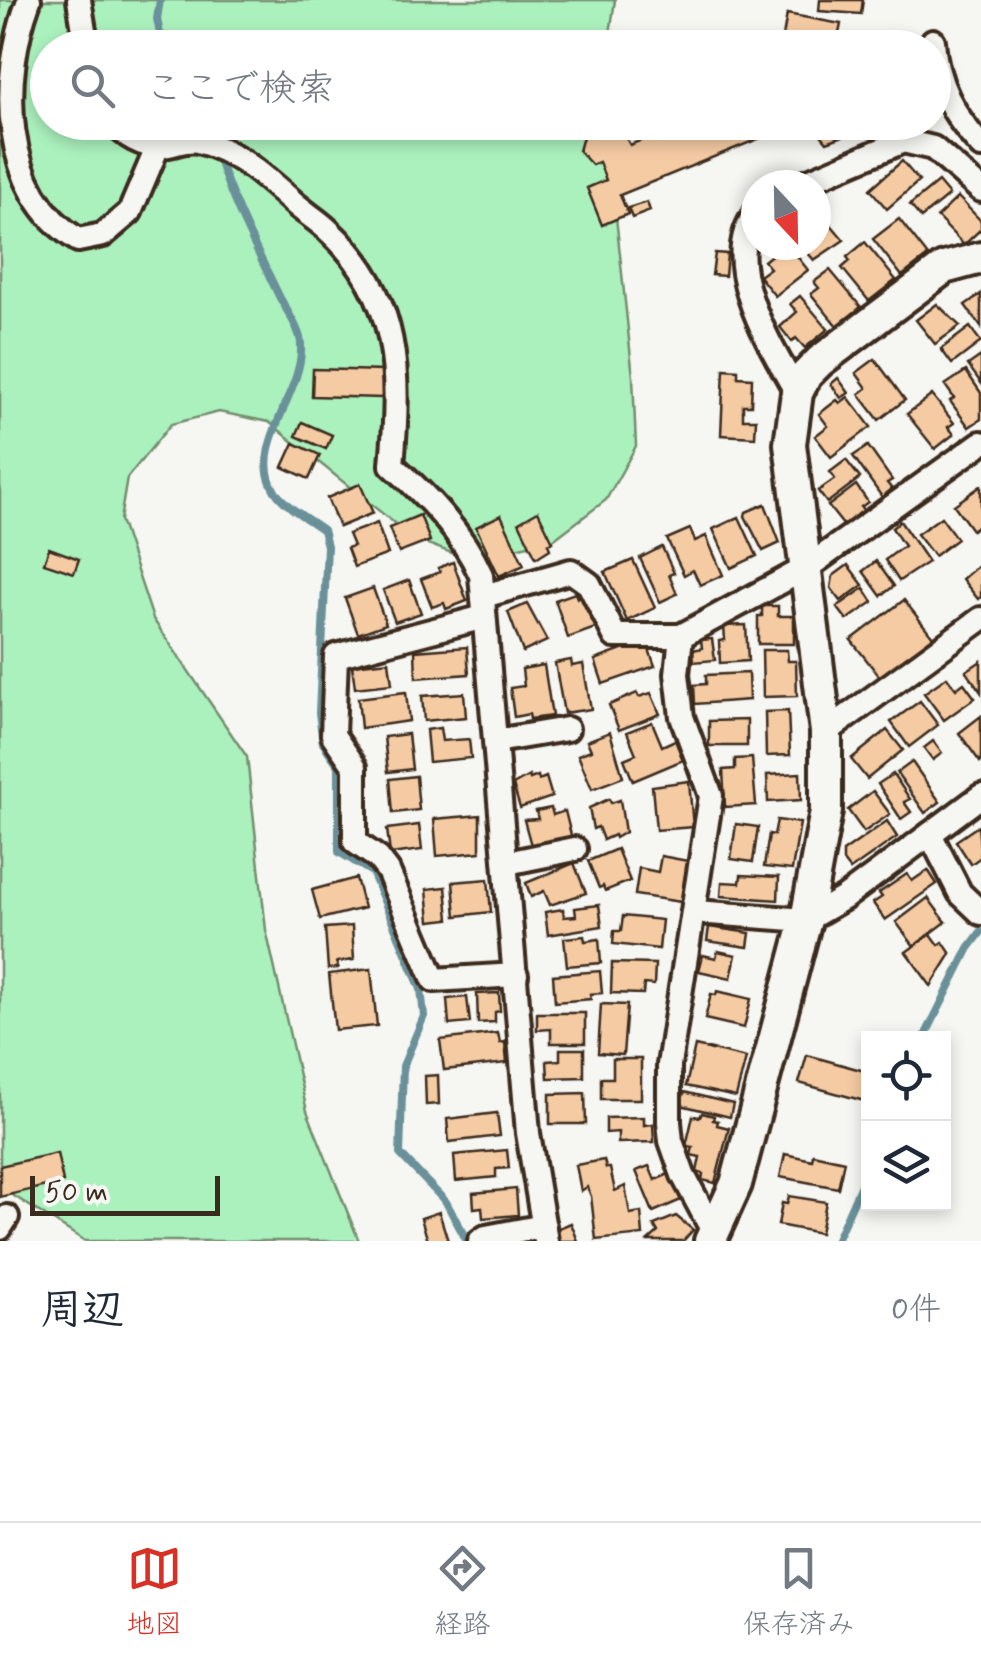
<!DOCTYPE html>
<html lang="ja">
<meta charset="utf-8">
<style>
:root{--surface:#fff;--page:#f2f2f3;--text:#1f2937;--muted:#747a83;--line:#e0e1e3;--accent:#d93025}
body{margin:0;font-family:Mynerve,"Klee One",sans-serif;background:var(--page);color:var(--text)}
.controls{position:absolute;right:30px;bottom:30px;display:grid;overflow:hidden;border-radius:0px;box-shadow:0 5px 15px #0003}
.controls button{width:90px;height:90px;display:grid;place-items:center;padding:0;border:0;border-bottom:2px solid var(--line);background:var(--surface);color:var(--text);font:50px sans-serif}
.compass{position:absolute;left:741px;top:170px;width:90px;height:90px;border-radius:50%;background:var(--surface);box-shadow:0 5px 15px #0003;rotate:158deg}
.scale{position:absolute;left:30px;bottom:25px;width:190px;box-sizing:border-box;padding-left:10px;border:5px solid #3b2a1e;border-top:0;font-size:28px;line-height:35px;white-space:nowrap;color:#3b2a1e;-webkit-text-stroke:8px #f6f6f2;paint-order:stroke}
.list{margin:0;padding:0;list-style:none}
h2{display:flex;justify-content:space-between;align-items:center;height:130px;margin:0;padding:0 40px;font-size:42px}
h2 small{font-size:32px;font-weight:400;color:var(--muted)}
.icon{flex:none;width:55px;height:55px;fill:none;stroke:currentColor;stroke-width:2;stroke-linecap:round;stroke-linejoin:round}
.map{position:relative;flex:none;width:981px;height:1241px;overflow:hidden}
.search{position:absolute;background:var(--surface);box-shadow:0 5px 15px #0003;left:30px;right:30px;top:30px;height:110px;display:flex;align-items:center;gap:25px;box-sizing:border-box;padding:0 35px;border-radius:55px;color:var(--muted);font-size:38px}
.sheet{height:280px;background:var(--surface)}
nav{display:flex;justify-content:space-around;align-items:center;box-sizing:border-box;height:140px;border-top:2px solid var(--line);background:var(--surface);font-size:28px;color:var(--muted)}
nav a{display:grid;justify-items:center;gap:5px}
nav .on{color:var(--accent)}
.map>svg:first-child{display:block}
.green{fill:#abf1bd;stroke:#738e6e;stroke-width:2.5}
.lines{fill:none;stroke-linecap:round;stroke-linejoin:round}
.stream{stroke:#6b919a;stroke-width:8}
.building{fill:#f5cba4;stroke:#3b2a1e;stroke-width:2.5}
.minor-casing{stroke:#3b2a1e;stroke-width:30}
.tertiary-casing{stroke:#3b2a1e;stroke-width:38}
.minor{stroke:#f6f6f2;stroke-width:22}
.tertiary{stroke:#f6f6f2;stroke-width:30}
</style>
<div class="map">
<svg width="981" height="1241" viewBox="0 0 981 1241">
<rect width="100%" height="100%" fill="#f6f6f2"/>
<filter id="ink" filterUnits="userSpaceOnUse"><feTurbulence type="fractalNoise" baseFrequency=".01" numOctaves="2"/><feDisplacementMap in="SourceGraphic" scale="20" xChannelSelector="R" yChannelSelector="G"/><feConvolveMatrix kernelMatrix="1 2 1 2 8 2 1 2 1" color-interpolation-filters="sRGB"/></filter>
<g filter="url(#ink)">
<polygon class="green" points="0,0 615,0 608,47 48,48 48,122 606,123 633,377 636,446 606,500 553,540 465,558 414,539 269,422 219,412 171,424 127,478 120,520 153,619 247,757 266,930 307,1111 359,1241 85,1241 0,1187"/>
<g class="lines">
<g class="stream">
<polyline points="160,0 157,19 163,48"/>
<polyline points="208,122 214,142"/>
<path d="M 218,156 C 233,205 257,250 279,296 C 286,310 301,330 301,345 C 304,393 247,447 275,491 C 286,507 308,519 323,530 L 327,546 L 319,713 L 323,743 L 339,766 L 339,852 L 372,872 L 421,989 L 424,1016 L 403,1066 L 400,1154 L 446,1202 L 467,1241"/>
<polyline points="924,1038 969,948 981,932"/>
<polyline points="836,1241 868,1169"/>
</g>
</g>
<g class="building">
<polygon points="820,0 863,0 861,14 819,11"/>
<polygon points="787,14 841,24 836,48 781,48"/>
<polygon points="587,122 617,122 630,145 685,122 800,122 620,195 628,214 602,225 587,188 606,180 599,162 592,165 579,151"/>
<polygon points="816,122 853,122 851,133 827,142 818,131"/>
<polygon points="902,161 919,181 887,209 870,189"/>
<polygon points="938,182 949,195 921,218 910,205"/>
<polygon points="958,197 981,221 981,229 964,245 937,217"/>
<polygon points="647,202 650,211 632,218 628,208"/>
<polygon points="817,208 844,240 814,260 801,245 816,245"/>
<polygon points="899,219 928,256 902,276 873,239"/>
<polygon points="865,242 896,280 869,301 842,268 850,261 847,257"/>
<polygon points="784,245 788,245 808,270 775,296 759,276 770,268 764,261"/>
<polygon points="715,253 727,254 725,276 712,275"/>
<polygon points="830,270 861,307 837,326 811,294 819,288 814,282"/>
<polygon points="981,294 981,327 965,305"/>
<polygon points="800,296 828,329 805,348 796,338 792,342 780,327 797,312 790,304"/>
<polygon points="937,304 960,326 935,344 916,320"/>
<polygon points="970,327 981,342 952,364 941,349"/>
<polygon points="981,356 981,383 968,365"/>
<polygon points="875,359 905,400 879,420 859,394 867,388 856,373"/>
<polygon points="313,369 384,371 382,398 312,396"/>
<polygon points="724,369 738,370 738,377 752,378 751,405 743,405 743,419 756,419 755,437 721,435"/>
<polygon points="966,371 981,393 981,419 969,427 950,401 954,398 945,385"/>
<polygon points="838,378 849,393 841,398 831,384"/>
<polygon points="932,395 954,423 948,427 954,434 935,449 907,414"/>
<polygon points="848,397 871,427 831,457 815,436 828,426 819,414 837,400 840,403"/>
<polygon points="302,422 332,435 326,449 296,436"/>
<polygon points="294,443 320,455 309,479 283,467"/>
<polygon points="868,446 892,480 887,483 892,489 882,497 853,456"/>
<polygon points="846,460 860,478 827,503 818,491 835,479 830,472"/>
<polygon points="360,484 373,513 339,527 327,498"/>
<polygon points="856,485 868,502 861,507 864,511 844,526 828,506"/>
<polygon points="981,486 981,523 972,530 954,505"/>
<polygon points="765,504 780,543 763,551 745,516 746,512"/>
<polygon points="538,511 553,542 548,544 550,549 536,558 519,522"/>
<polygon points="420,515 430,541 399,553 389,528"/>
<polygon points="501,515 524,565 499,576 476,527"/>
<polygon points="739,517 757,556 731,568 713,529"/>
<polygon points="941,517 957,539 934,556 917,534"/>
<polygon points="900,521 928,562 899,581 885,560 904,546 892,528"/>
<polygon points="377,523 388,554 354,567 347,548 353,546 348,534"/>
<polygon points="690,529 695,541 706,536 723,575 700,585 693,570 684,575 667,539"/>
<polygon points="662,547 674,573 669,575 677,594 660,602 640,558"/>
<polygon points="49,548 79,559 74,573 44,563"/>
<polygon points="633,560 655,608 627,621 605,572"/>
<polygon points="876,561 894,586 881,596 863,571"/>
<polygon points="453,562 467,601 446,609 444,603 432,607 421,579 440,572 438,568"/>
<polygon points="981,563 981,597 978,599 962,579"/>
<polygon points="848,565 863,585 841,601 831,588 833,576"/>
<polygon points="409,580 421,613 395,622 383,590"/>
<polygon points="373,588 386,624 358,634 345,598"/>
<polygon points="864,588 873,602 847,620 837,607"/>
<polygon points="575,593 577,598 582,596 584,602 588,600 598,627 568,638 555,600"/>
<polygon points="904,600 933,637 880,677 851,640"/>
<polygon points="527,604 547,641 523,652 508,612"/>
<polygon points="762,606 778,606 778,616 794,616 794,644 758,644 758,616 762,616"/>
<polygon points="746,625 748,661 720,663 719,641 725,640 724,626"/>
<polygon points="712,639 715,660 694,662 693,650 702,648 701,640"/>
<polygon points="646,641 655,666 603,684 595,660"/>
<polygon points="467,647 469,674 416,678 415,651"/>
<polygon points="762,650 787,650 788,661 796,661 797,696 763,697"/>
<polygon points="571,660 572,666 583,664 591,709 564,713 555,663"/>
<polygon points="389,661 392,684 355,688 352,665"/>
<polygon points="981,661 981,692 966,671"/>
<polygon points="544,665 552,716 530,719 529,714 514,717 510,688 524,686 522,669"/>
<polygon points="748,673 749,700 695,704 694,685 706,684 706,675"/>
<polygon points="947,677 956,689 964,683 975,698 944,720 924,693"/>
<polygon points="406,692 409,721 361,728 358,698"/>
<polygon points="464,693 466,717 424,721 422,696"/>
<polygon points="637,693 639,697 651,693 660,714 619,730 609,705"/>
<polygon points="920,701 938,725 909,747 891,722"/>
<polygon points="788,711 790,755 766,756 765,712"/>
<polygon points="981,716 981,761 980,762 959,733"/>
<polygon points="747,720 747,746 709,746 709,721"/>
<polygon points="652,722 662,746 675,740 683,760 633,781 624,759 636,754 627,732"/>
<polygon points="440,728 442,741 469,739 471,758 429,762 426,730"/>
<polygon points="887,730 903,750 867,779 851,759"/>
<polygon points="610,732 623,777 592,789 578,755 591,750 587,741"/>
<polygon points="408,734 412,769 388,772 384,737"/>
<polygon points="933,741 942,753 933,760 924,748"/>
<polygon points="752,758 756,805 725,807 723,770 735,769 735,759"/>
<polygon points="912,762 940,802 925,813 897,773"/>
<polygon points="800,773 801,800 768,802 767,775"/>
<polygon points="893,774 910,799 904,802 911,812 901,819 878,784"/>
<polygon points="416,776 419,810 393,813 390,779"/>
<polygon points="529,776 530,779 538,776 539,780 546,777 552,797 520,808 513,785"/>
<polygon points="689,781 693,827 656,830 652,786"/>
<polygon points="873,791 890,814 864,832 848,810"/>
<polygon points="609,799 611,803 620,800 625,832 615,838 614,835 603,840 598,827 593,829 589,808"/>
<polygon points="551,808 553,815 565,811 572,839 532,849 524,820 538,819 536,811"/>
<polygon points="480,815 480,852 437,856 434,819"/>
<polygon points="777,820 800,823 792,870 764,867 769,834 774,835"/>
<polygon points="887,821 897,837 850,870 843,861 843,852"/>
<polygon points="736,824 758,827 753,862 731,859"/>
<polygon points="419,825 422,850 390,854 387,829"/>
<polygon points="978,826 981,857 971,864 956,841"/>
<polygon points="617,849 630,881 605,891 603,886 599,888 588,861"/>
<polygon points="661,856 688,861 681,902 635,895 639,868 658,872"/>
<polygon points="574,863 586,893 550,905 544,891 531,897 526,883"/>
<polygon points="928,870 937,884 885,920 873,903 882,897 879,893 907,874 912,881"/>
<polygon points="741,875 779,877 778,900 721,896 722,882 740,883"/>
<polygon points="356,878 364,908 320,919 312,890"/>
<polygon points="488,879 491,912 456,916 453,882"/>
<polygon points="446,887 449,919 430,921 427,889"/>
<polygon points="928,898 946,922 914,946 896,922"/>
<polygon points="599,905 602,926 548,935 545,912 563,909 564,917 576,916 575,908"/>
<polygon points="623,916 662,920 659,949 613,944 614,931 621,931"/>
<polygon points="352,926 354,960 337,962 338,968 328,969 325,928"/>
<polygon points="709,927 750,933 748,947 707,941"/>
<polygon points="931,934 939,945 943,942 951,954 931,986 906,952"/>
<polygon points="584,936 585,941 599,939 601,963 567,966 564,938"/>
<polygon points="718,951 736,955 731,978 699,971 703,955 716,958"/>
<polygon points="612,963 655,964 654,985 644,984 643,994 611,993"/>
<polygon points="371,969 377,1026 335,1030 329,974"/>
<polygon points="600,971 602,993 590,994 591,999 555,1002 553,975"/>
<polygon points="717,991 751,999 744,1028 705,1019 711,994 716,995"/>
<polygon points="499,993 500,1011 495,1012 495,1022 478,1023 477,994"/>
<polygon points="467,997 470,1023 449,1025 447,999"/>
<polygon points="601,1004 627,1005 623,1055 598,1053"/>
<polygon points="537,1013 585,1013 585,1043 551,1043 551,1029 537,1030"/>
<polygon points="498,1033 500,1043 505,1042 507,1063 444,1070 440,1040"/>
<polygon points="695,1046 746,1058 736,1097 686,1086"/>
<polygon points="560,1049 584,1049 584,1077 548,1078 547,1061 560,1060"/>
<polygon points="807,1055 868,1072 868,1102 799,1083"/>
<polygon points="613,1059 641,1059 641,1099 601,1099 601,1078 613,1078"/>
<polygon points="438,1075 439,1104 426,1105 425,1076"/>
<polygon points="684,1092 733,1104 730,1117 681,1105"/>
<polygon points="585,1093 586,1124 550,1124 550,1094"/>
<polygon points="497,1113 500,1136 449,1142 447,1119"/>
<polygon points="702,1113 714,1116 713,1120 718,1121 717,1125 729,1128 715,1183 702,1180 703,1174 697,1172 700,1157 691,1155 693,1147 686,1146 693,1116 700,1117"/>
<polygon points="644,1117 644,1125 653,1124 654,1142 618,1143 618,1132 606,1133 606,1118"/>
<polygon points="507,1150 509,1168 496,1169 496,1177 456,1181 454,1155"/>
<polygon points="57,1153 63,1182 0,1197 0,1166"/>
<polygon points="785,1154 812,1160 813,1154 844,1161 838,1188 780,1177"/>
<polygon points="604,1160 606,1168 610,1168 615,1191 625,1186 630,1214 641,1212 643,1235 596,1240 591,1196 587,1187 581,1191 576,1165"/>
<polygon points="649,1166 655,1180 669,1174 681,1200 653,1212 636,1171"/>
<polygon points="516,1189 518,1215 483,1218 482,1207 474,1208 473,1193"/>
<polygon points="789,1196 826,1202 820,1233 778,1225 782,1203 787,1204"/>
<polygon points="439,1212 448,1241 428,1241 421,1218"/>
<polygon points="676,1216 693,1230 683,1241 648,1241 658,1232 654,1225"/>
<polygon points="571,1223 578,1241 559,1241 554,1230"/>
</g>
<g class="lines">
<g class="minor-casing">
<g id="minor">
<path d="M 29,0 C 0,78 0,192 78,240 L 103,235 L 130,212 L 158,146"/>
<polyline points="79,0 87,48"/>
<path d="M 933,41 C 936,84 953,115 981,146"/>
<path d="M 114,122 C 124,136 142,146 160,146 C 173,146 185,138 198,141 C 237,151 264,176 293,202 C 305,213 318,220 329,231 C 401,297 400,376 392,465 C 427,496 462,532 481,575 L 528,1133 L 546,1241"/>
<polyline points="799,185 903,141 933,148 981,190"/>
<path d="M 756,213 C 717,262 772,348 797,393"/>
<polyline points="484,596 571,571 589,584 615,636 681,636"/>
<polyline points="484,617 336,656 333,735 355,767 355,842 378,858 388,871 434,980 516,975"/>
<polyline points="826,732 981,619"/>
<polyline points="496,741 567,729"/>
<polyline points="930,834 960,893 981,913"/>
<polyline points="507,863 575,849"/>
<polyline points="695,912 806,920 844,898 981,796"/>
<polyline points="0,1228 7,1217"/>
<polyline points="714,1233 683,1175 671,1141 669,1122 669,1065 711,796 682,717 677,674 681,636 808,567 981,443"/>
<polyline points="480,1241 486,1237 544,1226"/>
</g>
</g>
<g class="tertiary-casing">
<polyline id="tertiary" points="710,1241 736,1184 806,920 826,811 826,732 790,444 797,393 806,375 820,361 944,268 981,258"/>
</g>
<use href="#minor" class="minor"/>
<use href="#tertiary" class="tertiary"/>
</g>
</g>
</svg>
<div class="controls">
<button><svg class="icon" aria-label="locate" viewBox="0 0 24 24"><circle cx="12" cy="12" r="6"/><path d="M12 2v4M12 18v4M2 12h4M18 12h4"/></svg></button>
<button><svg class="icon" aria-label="layers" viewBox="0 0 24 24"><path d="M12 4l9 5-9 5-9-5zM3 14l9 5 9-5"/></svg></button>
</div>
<svg class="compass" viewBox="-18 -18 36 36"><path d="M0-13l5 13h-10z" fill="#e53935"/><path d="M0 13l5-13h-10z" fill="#747a83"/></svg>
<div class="scale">50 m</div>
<div class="search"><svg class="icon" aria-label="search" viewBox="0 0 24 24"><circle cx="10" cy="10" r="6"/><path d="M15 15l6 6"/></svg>ここで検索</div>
</div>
<section class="sheet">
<h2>周辺<small>0件</small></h2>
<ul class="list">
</ul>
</section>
<nav>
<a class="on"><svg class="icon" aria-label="map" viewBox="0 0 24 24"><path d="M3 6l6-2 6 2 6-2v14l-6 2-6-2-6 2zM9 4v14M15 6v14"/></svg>地図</a>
<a><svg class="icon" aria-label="directions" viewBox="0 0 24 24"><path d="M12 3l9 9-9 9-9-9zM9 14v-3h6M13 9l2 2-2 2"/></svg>経路</a>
<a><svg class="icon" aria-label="saved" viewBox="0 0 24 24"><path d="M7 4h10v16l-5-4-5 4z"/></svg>保存済み</a>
</nav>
